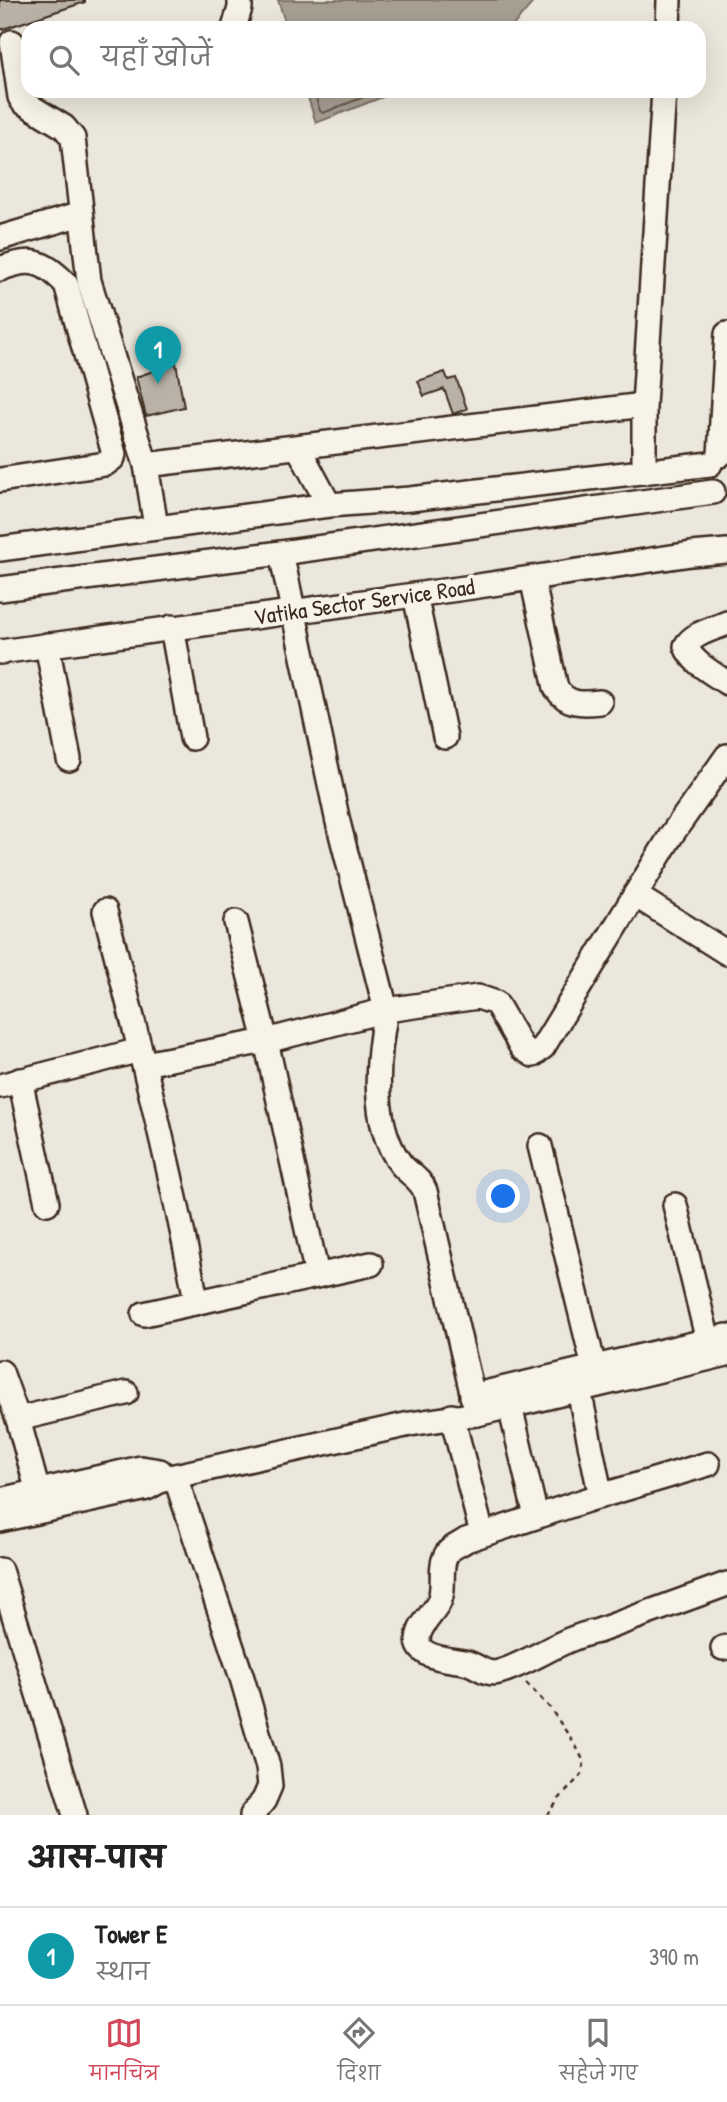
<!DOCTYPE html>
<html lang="hi">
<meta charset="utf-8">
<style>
:root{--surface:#fff;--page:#f6f6f6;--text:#222;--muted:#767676;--line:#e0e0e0;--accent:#d1495b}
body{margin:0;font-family:"Patrick Hand","Playpen Sans Deva",sans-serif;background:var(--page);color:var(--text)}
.you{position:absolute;left:504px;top:1197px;width:24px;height:24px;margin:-18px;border:5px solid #fff;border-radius:50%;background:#1a73e8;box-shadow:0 0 0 10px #1a73e833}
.badge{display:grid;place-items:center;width:46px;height:46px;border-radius:50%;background:var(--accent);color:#fff;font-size:23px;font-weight:700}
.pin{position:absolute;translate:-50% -58px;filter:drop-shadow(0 2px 4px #0008)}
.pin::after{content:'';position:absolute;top:37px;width:24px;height:21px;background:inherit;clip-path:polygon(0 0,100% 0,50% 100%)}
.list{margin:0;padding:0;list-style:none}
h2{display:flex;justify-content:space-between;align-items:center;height:91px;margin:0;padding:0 28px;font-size:30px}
h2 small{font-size:23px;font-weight:400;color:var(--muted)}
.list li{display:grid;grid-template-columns:46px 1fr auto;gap:21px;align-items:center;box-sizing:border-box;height:98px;padding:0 28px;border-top:2px solid var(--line)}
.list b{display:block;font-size:26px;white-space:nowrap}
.list p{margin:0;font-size:23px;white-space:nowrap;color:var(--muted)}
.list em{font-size:23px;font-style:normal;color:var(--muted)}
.icon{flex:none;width:38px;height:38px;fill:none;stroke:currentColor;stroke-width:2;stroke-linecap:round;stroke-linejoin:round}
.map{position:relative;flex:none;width:727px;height:1815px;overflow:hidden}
.search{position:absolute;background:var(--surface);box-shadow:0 7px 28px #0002;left:21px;right:21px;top:21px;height:77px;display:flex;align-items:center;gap:18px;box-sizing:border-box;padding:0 24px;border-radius:21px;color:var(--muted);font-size:26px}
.sheet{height:189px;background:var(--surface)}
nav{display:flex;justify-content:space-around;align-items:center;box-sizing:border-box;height:98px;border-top:2px solid var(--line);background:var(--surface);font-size:19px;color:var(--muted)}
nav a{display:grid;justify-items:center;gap:4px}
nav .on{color:var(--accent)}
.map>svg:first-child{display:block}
.water{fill:#a89f93;stroke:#7c7064;stroke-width:2}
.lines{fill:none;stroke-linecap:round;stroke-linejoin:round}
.shore{stroke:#67594d;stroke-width:2}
.building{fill:#bab2a7;stroke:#3b2a1e;stroke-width:2}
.minor-casing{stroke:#3b2a1e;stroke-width:28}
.path{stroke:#3b2a1e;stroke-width:2.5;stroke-dasharray:5 5;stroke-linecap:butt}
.minor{stroke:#f7f3e8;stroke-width:23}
.labels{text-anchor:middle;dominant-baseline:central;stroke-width:7;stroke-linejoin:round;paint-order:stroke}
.street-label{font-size:23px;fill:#3b2a1e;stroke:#f7f3e8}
</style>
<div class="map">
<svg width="727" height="1815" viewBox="0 0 727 1815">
<rect width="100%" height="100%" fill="#ece7dc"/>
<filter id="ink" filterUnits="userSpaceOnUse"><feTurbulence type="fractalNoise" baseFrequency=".0143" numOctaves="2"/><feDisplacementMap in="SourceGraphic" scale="14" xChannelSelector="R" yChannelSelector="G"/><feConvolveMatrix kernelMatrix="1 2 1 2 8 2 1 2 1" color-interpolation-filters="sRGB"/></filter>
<g filter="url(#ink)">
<g class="water">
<polygon points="278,0 535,0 511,28 287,28"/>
<polygon points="306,91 398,91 316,123"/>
</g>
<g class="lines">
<polyline class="shore" points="314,91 320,111 323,113 379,91"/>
</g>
<g class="building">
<polygon points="0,0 85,0 85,2 0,30"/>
<polygon points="176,363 184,407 146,416 136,377"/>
<polygon points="445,372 448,380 456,378 467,409 453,414 444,389 424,396 418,381"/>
</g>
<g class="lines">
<g class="minor-casing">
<g id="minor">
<polyline points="234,28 240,8 240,0"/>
<polyline points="668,28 669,0"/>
<polyline points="12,42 20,97 23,102 64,127 73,138 89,281 146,465 156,527"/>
<polyline points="0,238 81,214"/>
<path d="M 0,269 C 30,257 43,260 66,284 L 114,454 L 113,458 L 105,464 L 0,480"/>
<polyline points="298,447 329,505"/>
<polyline points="720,455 727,334"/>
<polyline points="146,465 644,405"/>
<polyline points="644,472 644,405 664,91"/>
<polyline points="0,549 329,505 410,499 710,464"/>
<polyline points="281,553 338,822 386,1010 478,997 496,1003 522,1048 533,1055 543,1047 672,834 727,756"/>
<path d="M 532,578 L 556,688 C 567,705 582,704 600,702"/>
<polyline points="0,589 281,553 713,492"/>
<polyline points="415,595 445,737"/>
<path d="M 727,623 C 714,629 693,633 686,646 C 692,663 713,673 727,683"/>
<polyline points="172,627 192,738"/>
<polyline points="47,645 69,759"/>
<polyline points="0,652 465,588 691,554 727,551"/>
<polyline points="635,895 727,953"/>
<path d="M 105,911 C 138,1040 171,1169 196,1300 L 194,1303"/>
<polyline points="236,922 266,1041 317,1275"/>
<path d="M 144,1064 L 266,1041 L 386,1010 C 377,1057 370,1122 400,1163 C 408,1174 420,1178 425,1191 L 477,1414"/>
<polyline points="20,1080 47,1203"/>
<polyline points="0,1086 140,1050"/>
<polyline points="540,1146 594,1367"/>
<polyline points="675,1205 708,1341"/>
<polyline points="144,1314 371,1264"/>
<polyline points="1,1372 18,1419 38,1492"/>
<polyline points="579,1390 598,1483"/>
<polyline points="472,1396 727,1336"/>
<polyline points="510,1406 533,1504"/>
<polyline points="452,1416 479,1522"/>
<polyline points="18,1419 126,1393"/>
<path d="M 708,1464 L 587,1500 L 466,1540 C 461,1544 452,1547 448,1552 C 437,1566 447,1588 438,1604 C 433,1613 424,1621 420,1631 C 409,1658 447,1659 464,1662 C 477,1664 485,1676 499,1672 C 533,1662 561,1638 598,1631 L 727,1584"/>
<polyline points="0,1500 141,1468 160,1471 165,1478"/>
<polyline points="0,1520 147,1488 165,1478 175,1476"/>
<polyline points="0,1570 75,1815"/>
<polyline points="723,1648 727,1647"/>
<polyline points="252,1815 264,1800 270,1786 268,1767 242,1678 175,1476 410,1424 477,1414 727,1354"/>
</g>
</g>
<polyline class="path" points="526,1683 550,1708 576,1746 584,1762 582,1774 559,1799 548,1815"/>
<use href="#minor" class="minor"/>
</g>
</g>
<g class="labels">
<g class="street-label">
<text transform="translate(364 601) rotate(-8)">Vatika Sector Service Road</text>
</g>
</g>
</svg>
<div class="you"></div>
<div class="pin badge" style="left:158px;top:384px;background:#0f9aa8">1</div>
<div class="search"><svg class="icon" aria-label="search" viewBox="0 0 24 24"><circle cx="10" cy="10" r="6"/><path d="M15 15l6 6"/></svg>यहाँ खोजें</div>
</div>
<section class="sheet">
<h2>आस-पास<small></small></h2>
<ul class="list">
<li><span class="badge" style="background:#0f9aa8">1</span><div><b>Tower E</b><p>स्थान</p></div><em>390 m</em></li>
</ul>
</section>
<nav>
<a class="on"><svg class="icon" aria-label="map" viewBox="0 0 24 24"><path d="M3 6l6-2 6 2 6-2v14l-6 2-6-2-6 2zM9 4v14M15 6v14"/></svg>मानचित्र</a>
<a><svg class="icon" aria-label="directions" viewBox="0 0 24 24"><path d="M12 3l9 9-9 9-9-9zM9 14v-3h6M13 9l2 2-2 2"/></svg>दिशा</a>
<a><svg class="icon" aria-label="saved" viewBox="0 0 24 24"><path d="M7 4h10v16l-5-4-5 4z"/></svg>सहेजे गए</a>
</nav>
